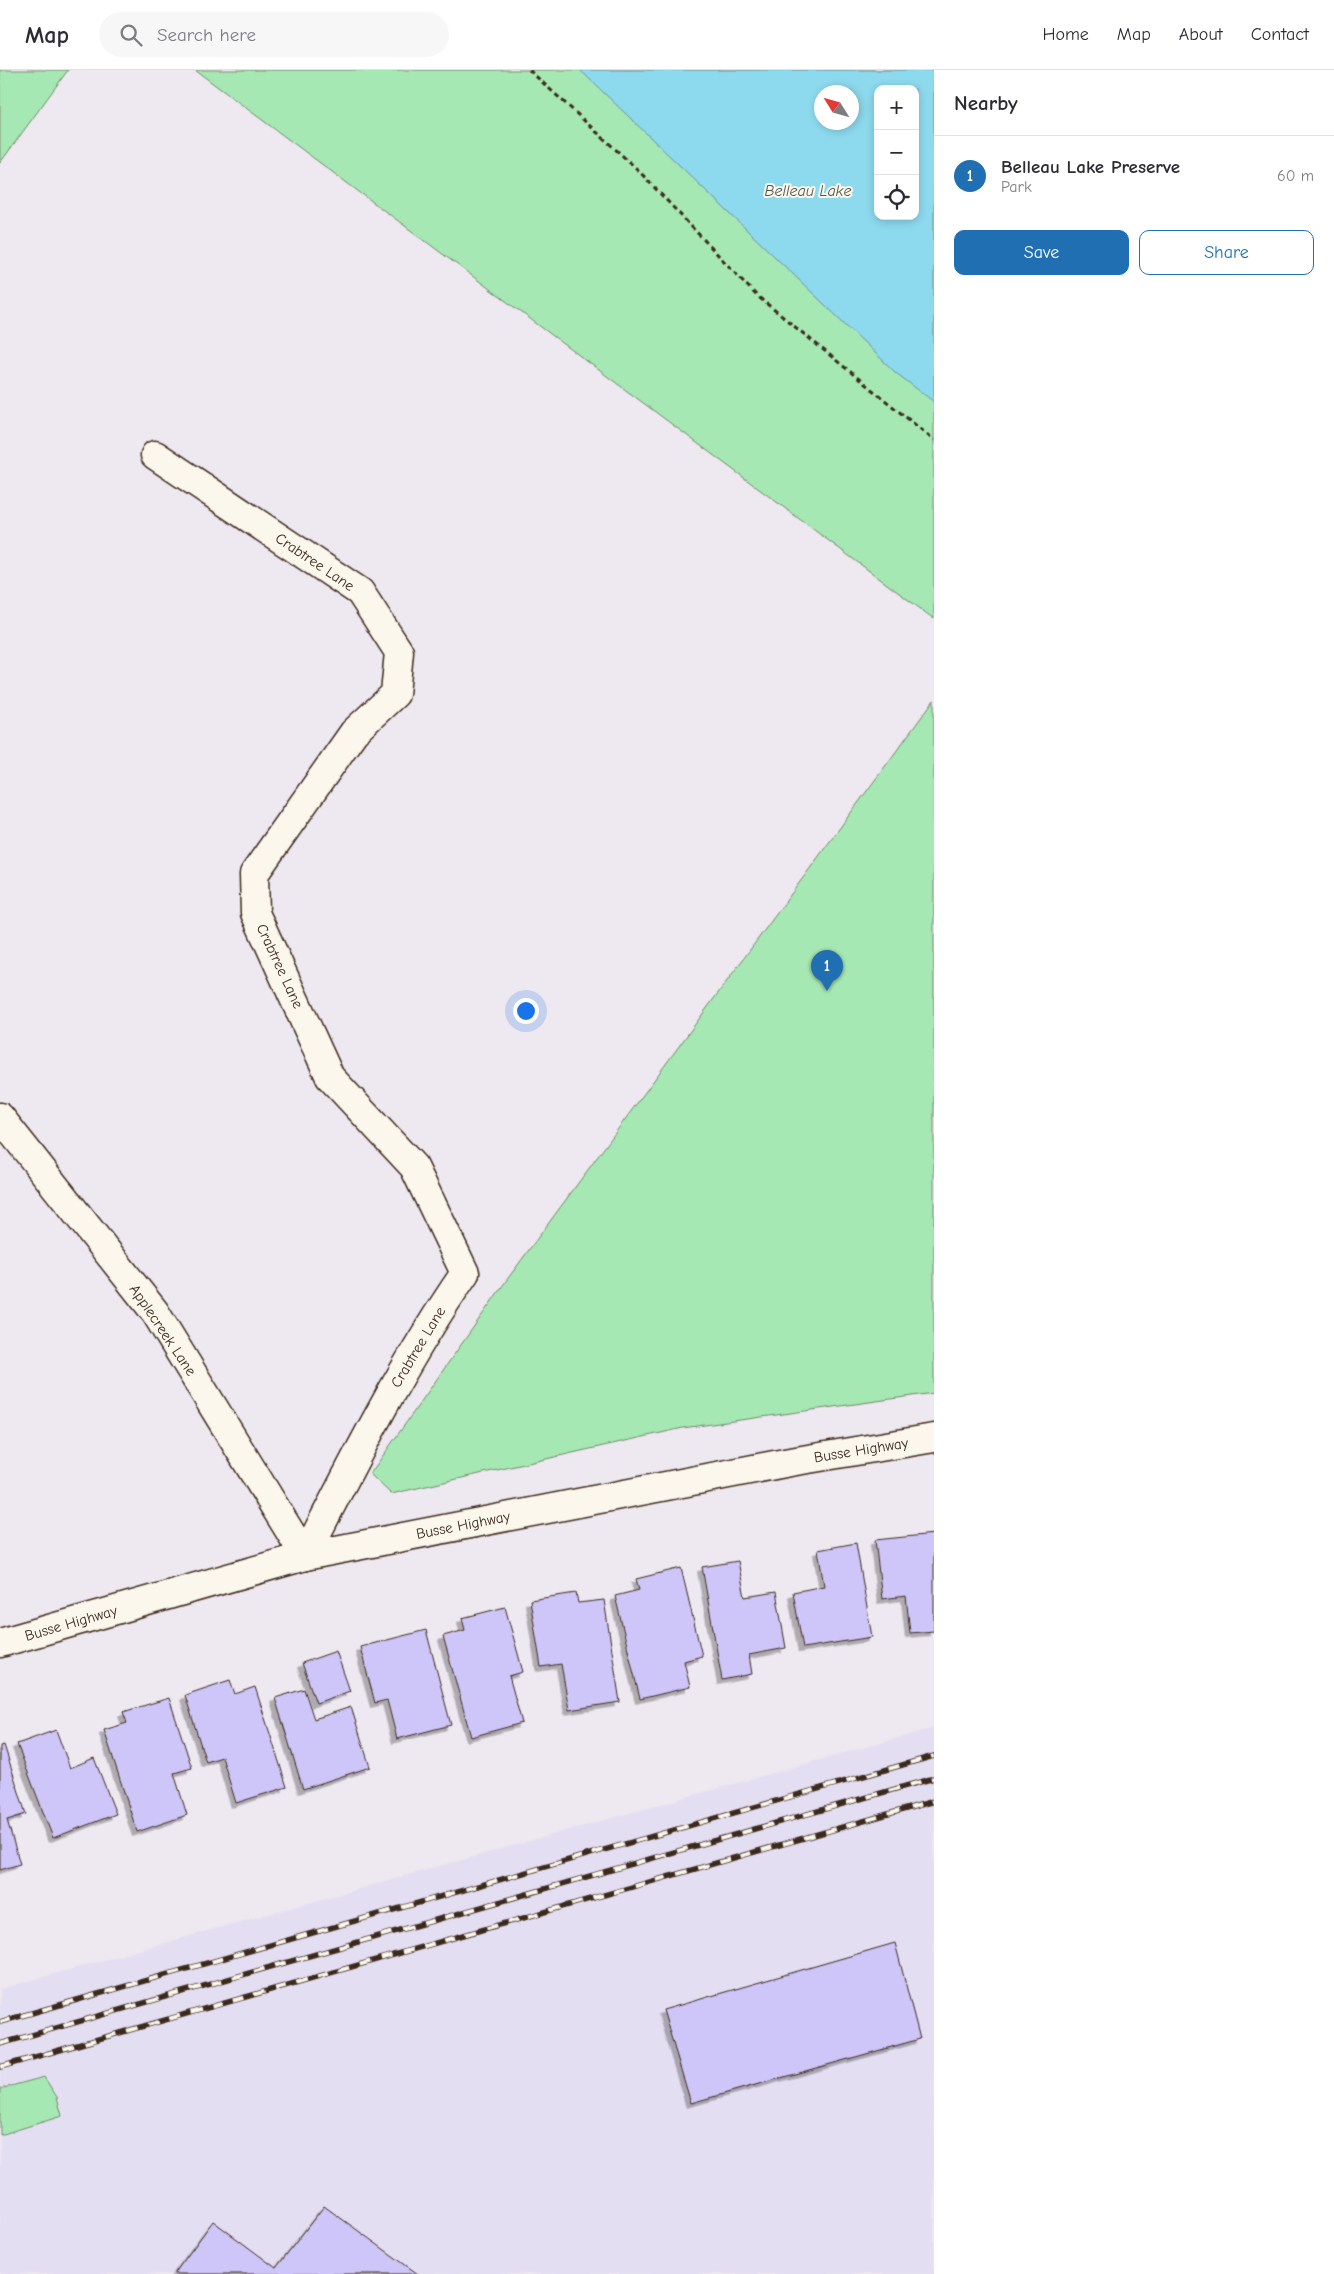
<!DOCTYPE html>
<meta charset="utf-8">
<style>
:root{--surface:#fff;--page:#f7f7f7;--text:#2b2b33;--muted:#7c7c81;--line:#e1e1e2;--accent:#1f6fb2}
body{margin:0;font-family:"Comic Neue",sans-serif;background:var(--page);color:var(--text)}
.controls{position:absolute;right:15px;top:15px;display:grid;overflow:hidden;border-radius:10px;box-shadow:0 2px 8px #0003}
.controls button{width:45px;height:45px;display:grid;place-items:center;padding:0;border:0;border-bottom:1px solid var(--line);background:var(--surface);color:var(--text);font:25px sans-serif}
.compass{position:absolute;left:814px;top:15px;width:45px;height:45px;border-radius:50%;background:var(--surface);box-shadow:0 2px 8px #0003;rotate:307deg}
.you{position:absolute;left:525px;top:940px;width:18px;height:18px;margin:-12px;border:4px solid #fff;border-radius:50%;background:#1a73e8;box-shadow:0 0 0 8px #1a73e833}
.badge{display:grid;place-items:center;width:32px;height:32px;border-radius:50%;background:var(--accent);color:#fff;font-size:16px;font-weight:700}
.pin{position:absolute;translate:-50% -41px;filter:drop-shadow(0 1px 2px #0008)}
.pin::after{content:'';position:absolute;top:26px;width:18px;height:15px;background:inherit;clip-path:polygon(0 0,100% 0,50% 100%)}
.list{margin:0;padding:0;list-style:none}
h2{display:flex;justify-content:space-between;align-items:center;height:65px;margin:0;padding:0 20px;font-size:21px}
h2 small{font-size:16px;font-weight:400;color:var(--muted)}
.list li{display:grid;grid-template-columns:32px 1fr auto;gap:15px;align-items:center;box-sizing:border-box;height:80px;padding:0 20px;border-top:1px solid var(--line)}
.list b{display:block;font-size:19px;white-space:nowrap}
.list p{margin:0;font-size:16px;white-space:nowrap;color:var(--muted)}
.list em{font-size:16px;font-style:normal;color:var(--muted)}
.actions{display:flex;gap:10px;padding:15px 20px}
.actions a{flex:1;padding:11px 0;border:1px solid var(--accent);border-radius:10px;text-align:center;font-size:18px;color:var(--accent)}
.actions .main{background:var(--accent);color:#fff}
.icon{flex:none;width:28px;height:28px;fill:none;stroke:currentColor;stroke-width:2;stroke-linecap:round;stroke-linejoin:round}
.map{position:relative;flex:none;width:934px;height:2204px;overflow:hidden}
header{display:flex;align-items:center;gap:30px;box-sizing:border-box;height:70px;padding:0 25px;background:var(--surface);border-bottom:1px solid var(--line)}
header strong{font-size:24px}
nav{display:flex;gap:28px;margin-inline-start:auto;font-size:18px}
.search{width:350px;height:45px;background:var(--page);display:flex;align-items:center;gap:12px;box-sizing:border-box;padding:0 18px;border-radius:28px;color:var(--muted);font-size:19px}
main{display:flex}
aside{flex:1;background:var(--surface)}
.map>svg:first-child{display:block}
.built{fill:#e4def2}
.green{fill:#a6e8b3;stroke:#708968;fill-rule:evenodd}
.water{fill:#8dd9ee;stroke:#6c939b;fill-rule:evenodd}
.building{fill:#cec5f8;stroke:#3b2a1e;filter:url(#shadow)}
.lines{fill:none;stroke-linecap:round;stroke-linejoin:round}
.street-casing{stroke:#3b2a1e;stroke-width:31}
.secondary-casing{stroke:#3b2a1e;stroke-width:31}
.path{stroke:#3b2a1e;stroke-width:3;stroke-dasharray:5 4;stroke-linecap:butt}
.street{stroke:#fbf7ec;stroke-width:28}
.secondary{stroke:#fbf7ec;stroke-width:28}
.rail-casing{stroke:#3b2a1e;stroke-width:5.5}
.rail{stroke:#fbf7ec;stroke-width:4;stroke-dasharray:11;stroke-linecap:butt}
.labels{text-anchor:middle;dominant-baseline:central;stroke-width:4;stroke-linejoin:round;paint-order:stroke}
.street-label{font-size:15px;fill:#3b2a1e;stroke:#fbf7ec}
.water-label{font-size:16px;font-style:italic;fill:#505652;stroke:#fbf7ec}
</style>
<header>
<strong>Map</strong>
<div class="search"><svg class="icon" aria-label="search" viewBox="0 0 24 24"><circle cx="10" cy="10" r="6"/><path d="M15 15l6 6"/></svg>Search here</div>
<nav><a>Home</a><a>Map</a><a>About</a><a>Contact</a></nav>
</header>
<main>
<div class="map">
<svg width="934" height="2204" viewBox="0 0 934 2204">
<defs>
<filter id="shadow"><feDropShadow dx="-4.5" dy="4.5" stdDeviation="0" flood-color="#0004"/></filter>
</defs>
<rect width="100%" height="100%" fill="#eee8f0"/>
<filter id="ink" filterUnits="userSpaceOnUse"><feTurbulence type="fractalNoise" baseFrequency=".02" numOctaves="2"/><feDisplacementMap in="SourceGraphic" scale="10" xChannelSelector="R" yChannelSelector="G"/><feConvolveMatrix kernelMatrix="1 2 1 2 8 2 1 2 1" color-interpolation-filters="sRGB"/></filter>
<g filter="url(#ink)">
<polygon class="built" points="934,1658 934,2204 0,2204 0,2065 62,2046 44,2007 0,2019 0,1919"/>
<g class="green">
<polygon points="0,0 68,0 0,93"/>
<path d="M 195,0 L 934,0 L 934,549 ZM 878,19 L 915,19 L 915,146 L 878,146 ZM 822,22 L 852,22 L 852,52 L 822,52 Z"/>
<polygon points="934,630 934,1323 683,1358 391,1424 370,1404 506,1211"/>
<polygon points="44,2007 57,2027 62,2046 0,2065 0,2019"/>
</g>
<path class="water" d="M 580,0 L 934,0 L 934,332 L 896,303 ZM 878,19 L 915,19 L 915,146 L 878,146 ZM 822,22 L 852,22 L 852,52 L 822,52 Z"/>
<g class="building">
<polygon points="934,1464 934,1561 910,1563 906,1526 882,1529 875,1470"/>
<polygon points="856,1473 872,1567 803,1578 793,1522 824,1516 818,1480"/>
<polygon points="738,1491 745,1527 776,1522 786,1578 749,1585 752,1604 722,1610 702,1497"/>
<polygon points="681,1498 702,1586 684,1591 690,1617 640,1629 615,1526 639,1520 636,1509"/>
<polygon points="576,1523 578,1533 604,1530 620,1632 569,1640 561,1594 541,1597 530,1530"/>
<polygon points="505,1537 523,1602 509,1606 522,1653 471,1667 443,1566 465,1560 462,1548"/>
<polygon points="426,1560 451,1655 397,1669 387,1630 375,1633 360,1577"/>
<polygon points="336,1581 350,1621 316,1633 302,1593"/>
<polygon points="230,1610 235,1624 255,1617 287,1717 236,1733 222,1687 206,1692 185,1625"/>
<polygon points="304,1619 314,1649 351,1637 370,1697 303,1719 275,1628"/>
<polygon points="169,1628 192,1698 174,1703 187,1745 137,1762 104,1660 127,1653 123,1642"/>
<polygon points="56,1660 70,1698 94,1688 116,1744 53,1768 17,1674"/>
<polygon points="4,1675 26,1744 7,1750 20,1794 0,1800 0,1676"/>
<polygon points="895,1873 920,1969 691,2033 663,1940"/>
<polygon points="324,2136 418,2204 174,2204 213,2151 276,2198"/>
</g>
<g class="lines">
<g class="street-casing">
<g id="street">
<path d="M 155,385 L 360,522 L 399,582 L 395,624 L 354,662 L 254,804 L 255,843 L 330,1007 L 414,1097 L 465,1203 C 403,1293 355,1389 305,1486"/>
<polyline points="0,1047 155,1242 305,1486"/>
</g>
</g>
<g class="secondary-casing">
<polyline id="secondary" points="0,1573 305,1486 790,1392 934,1368"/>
</g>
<polyline class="path" points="529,0 637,99 756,225 934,370"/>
<use href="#street" class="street"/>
<use href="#secondary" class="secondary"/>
<g class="rail-casing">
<g id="rail">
<polyline points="0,1952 934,1686"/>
<polyline points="0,1974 934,1708"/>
<polyline points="0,1997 934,1731"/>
</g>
</g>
<use href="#rail" class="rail"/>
</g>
</g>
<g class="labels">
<g class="street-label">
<text transform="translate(315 492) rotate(34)">Crabtree Lane</text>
<text transform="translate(280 896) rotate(65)">Crabtree Lane</text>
<text transform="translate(163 1260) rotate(56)">Applecreek Lane</text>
<text transform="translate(418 1277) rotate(-59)">Crabtree Lane</text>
<text transform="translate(861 1380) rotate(-9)">Busse Highway</text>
<text transform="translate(463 1455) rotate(-11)">Busse Highway</text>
<text transform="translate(71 1553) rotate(-16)">Busse Highway</text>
</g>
<g class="water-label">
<text x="808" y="121">Belleau Lake</text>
</g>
</g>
</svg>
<div class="controls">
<button>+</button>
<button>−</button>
<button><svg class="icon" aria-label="locate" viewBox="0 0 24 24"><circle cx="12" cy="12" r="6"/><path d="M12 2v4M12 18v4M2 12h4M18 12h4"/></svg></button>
</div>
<svg class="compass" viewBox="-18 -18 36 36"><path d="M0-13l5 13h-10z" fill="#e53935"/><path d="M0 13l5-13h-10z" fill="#7c7c81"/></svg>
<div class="you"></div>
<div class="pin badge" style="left:827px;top:921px">1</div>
</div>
<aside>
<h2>Nearby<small></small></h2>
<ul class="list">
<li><span class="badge">1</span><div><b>Belleau Lake Preserve</b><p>Park</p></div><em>60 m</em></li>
</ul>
<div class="actions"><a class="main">Save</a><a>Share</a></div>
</aside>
</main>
